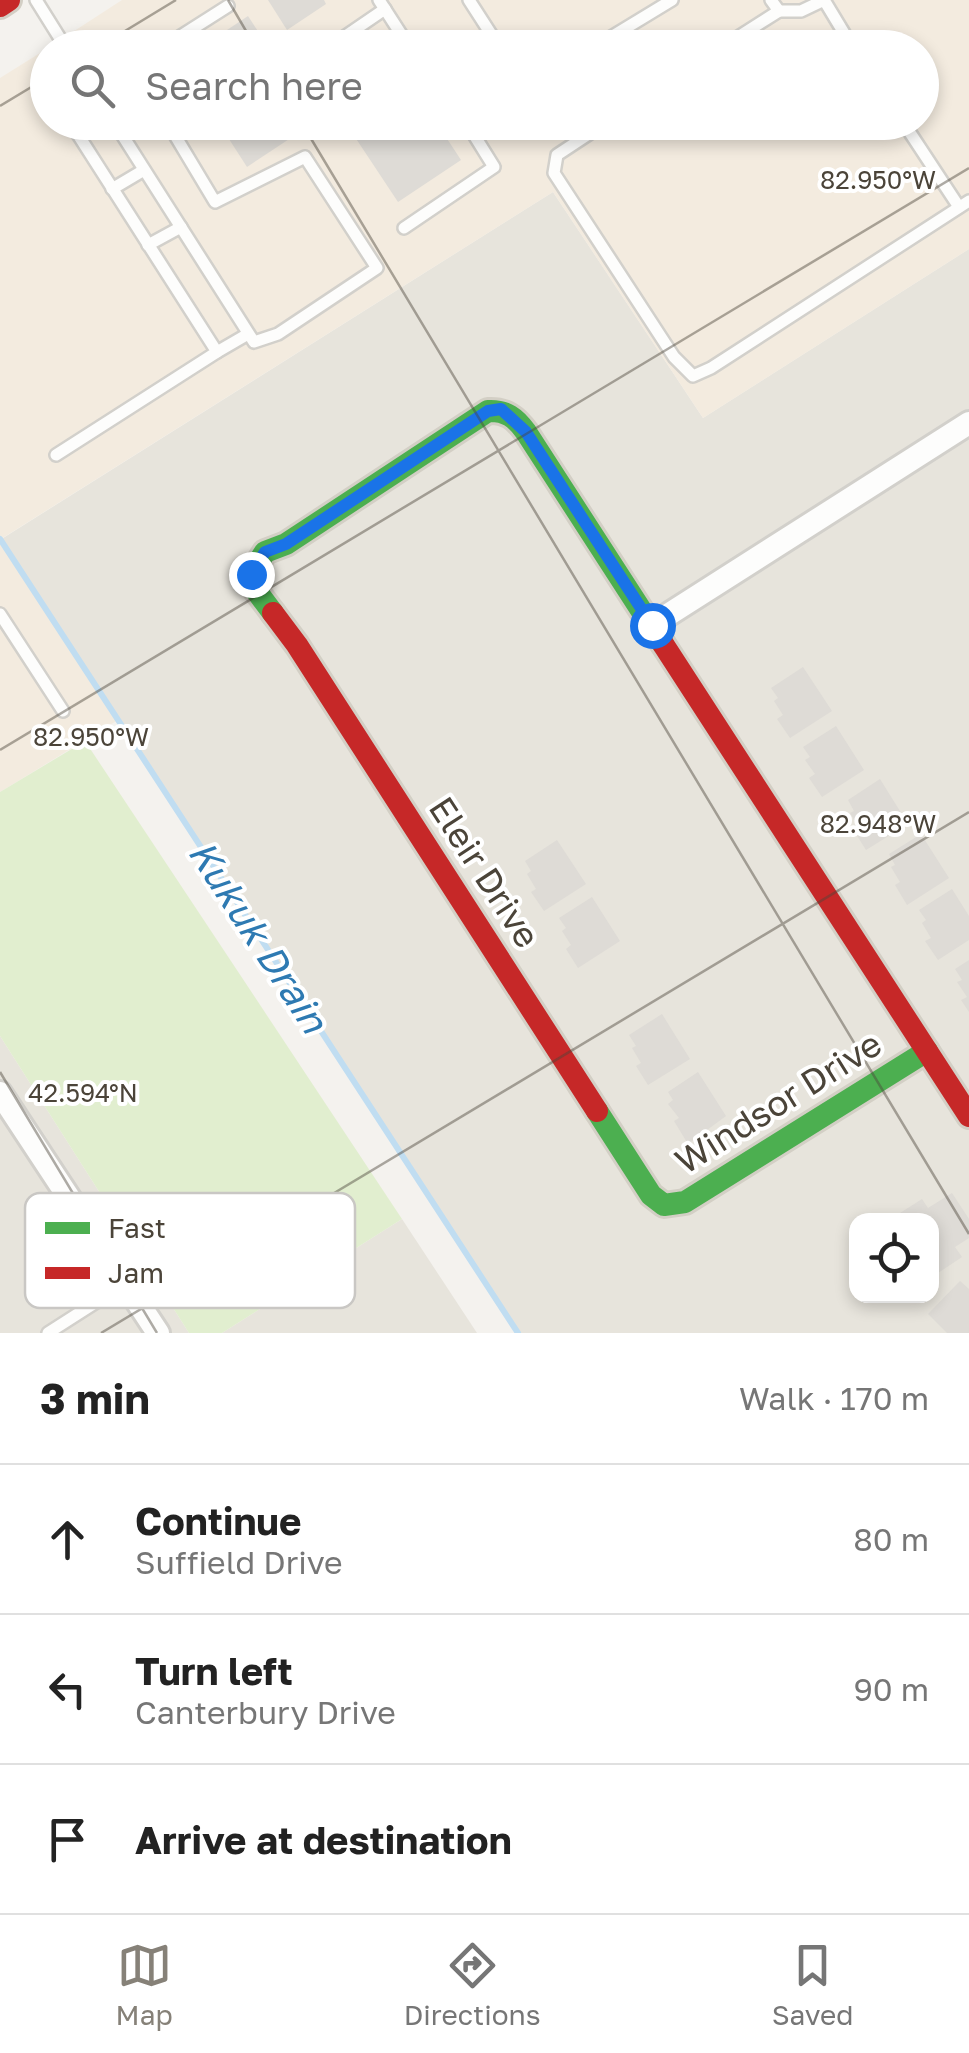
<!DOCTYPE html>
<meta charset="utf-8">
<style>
:root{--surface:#fff;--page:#f2f2f2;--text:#222;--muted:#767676;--line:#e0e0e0;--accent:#868178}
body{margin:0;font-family:"Golos Text",sans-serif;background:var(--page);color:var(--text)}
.controls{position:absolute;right:30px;bottom:30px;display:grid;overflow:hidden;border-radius:20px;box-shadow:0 5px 15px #0003}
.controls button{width:90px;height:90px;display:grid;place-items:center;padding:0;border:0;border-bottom:2px solid var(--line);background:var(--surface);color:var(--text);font:50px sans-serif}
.stop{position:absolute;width:30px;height:30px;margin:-22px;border:8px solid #1a73e8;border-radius:50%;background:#fff}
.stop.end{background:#1a73e8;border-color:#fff;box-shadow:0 2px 10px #0008}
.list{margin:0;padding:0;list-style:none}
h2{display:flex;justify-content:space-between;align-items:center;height:130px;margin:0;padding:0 40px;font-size:42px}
h2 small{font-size:32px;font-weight:400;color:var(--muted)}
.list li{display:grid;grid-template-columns:65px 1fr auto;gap:30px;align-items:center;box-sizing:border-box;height:150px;padding:0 40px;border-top:2px solid var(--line)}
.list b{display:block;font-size:38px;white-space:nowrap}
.list p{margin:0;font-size:32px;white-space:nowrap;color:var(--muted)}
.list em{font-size:32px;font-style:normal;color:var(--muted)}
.icon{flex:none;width:55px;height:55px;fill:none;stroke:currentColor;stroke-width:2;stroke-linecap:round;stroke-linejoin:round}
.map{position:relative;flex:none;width:969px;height:1333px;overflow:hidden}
.search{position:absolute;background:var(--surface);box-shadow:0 5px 15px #0003;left:30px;right:30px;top:30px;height:110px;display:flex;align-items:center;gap:25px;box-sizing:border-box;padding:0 35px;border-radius:55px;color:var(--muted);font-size:38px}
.sheet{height:580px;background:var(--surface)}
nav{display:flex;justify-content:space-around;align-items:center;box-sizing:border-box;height:140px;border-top:2px solid var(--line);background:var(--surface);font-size:28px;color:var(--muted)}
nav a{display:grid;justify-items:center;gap:5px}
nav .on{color:var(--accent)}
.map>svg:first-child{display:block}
.residential{fill:#e7e4dc;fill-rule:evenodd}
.commercial{fill:#f3ebdf}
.green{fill:#e1eecf}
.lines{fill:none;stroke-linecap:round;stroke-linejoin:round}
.stream{stroke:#c0ddf1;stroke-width:6}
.building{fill:#dedbd6}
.lane-casing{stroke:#d2d0cb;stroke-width:16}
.street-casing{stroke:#d2d0cb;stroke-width:28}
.fast-casing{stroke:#d3cfc5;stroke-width:28}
.jam-casing{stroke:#d3cfc5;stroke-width:28}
.lane{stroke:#fdfdfc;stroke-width:11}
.street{stroke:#fdfdfc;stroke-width:22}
.fast{stroke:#4caf50;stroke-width:22}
.jam{stroke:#c62828;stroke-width:22}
.route{stroke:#1a73e8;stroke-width:12}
.ticks{fill:none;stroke:#4b4439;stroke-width:2.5;stroke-opacity:0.45}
.labels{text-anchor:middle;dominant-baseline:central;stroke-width:8;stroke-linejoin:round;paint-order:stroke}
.street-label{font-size:35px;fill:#4b4439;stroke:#fff}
.water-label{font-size:38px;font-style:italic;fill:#2e7ab2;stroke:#fff}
.key{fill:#fff;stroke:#c9c7c4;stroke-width:2.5}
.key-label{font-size:28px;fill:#4b4439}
.ticks-label{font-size:25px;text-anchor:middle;fill:#4b4439;stroke:#fff;stroke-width:8;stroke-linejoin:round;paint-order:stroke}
</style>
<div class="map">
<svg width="969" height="1333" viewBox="0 0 969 1333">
<rect width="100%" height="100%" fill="#f4f2ee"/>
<g class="residential">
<path d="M 553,192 L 703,418 L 969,249 L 969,1333 L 519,1333 L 0,540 ZM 856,1220 L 932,1220 L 932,1296 L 856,1296 Z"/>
<polygon points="0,1036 189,1333 0,1333"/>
<polygon points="402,1219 477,1333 222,1333"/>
</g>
<polygon class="commercial" points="122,0 969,0 969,249 703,418 553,192 1,539 118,720 0,792 0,78 48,48 48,122 922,122 922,48 48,48"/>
<polygon class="green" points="85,741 402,1219 222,1333 189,1333 0,1036 0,792"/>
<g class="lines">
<polyline class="stream" points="0,539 518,1333"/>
</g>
<g class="building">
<polygon points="268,0 324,0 326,4 287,30"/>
<polygon points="248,16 269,48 200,48"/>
<polygon points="218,122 315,122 247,167"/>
<polygon points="345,122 436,122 461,160 398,202"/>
<polygon points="803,667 832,711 790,738 777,719 783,715 774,701 778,698 771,688"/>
<polygon points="836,726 864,770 822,797 809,778 815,774 805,760 810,757 803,747"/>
<polygon points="880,779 908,824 866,850 854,831 859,828 850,813 854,811 848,800"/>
<polygon points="921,834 949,878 907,905 895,885 900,882 891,867 895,865 889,854"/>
<polygon points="557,840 586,884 544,911 531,892 536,889 527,874 531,871 525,861"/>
<polygon points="952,889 969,916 969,940 938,960 925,941 931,938 922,923 926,920 919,910"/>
<polygon points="592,897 620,941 578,968 566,949 571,945 562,931 566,928 559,918"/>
<polygon points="969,960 969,1012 961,1000 967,997 957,982 962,980 955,969"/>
<polygon points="662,1014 690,1059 648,1085 636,1066 641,1063 632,1048 636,1046 629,1035"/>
<polygon points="698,1072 726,1116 688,1144 674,1121 679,1118 668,1104 673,1100 668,1092"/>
<polygon points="952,1193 969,1219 969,1238 955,1247 962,1257 932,1277 932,1220 889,1220 922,1199 928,1208"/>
<polygon points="960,1281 969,1289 969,1333 947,1333 928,1314"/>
</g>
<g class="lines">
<g class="lane-casing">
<g id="lane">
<polyline points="36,0 66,48"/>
<polyline points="379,0 410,48"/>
<polyline points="469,0 500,48"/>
<polyline points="824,0 853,48"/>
<polyline points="779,11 801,11 822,1"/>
<polyline points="162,48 228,6"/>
<polyline points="328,48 385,9"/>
<polyline points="593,48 672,0"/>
<polyline points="721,48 779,11 771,0"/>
<polyline points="114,122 254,342 278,334 377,268 305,157 215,202 167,122"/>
<polyline points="607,122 557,155 554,173 674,357 693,376 711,368 969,201"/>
<polyline points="903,122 959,207"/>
<polyline points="112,189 144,170"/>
<polyline points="404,228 494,167 466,122"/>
<polyline points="148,245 181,227"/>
<polyline points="217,352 248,334"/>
<polyline points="56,455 217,352 70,122"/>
<polyline points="0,614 63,711"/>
<polyline points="48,1333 126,1283"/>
</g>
</g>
<g class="street-casing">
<g id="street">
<polyline points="652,625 969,423"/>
<polyline points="0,1093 158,1333"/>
</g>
</g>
<g class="fast-casing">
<g id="fast">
<path d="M 273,613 L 255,589 L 251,574 L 265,552 L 286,544 L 488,411 C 506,410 516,418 526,432 L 663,644"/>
<polyline points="597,1111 651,1195 664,1205 685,1202 927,1051"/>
</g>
</g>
<g class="jam-casing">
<g id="jam">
<polyline points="0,6 9,0"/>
<polyline points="273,613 297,645 597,1111"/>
<polyline points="663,644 969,1116"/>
</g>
</g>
<use href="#lane" class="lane"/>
<use href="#street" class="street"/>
<use href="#fast" class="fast"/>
<use href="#jam" class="jam"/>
</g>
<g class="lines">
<polyline class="route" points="251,574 265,552 286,544 488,411 501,409 526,432 652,625"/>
</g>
<path class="ticks" d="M 228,0 L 256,48M 97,48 L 176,0M 0,106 L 48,77M 301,122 L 969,1234M 0,750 L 969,168M 0,1072 L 157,1333M 101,1333 L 969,812"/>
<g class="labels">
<g class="street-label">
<text transform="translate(485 872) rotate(57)">Eleir Drive</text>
<text transform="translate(778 1102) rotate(-32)">Windsor Drive</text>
</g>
<g class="water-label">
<text transform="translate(259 936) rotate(57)">Kukuk Drain</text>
</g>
</g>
<rect x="25" y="1193" width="330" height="115" rx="15" class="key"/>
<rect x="45" y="1222" width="45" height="12" fill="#4caf50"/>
<rect x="45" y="1267" width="45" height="12" fill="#c62828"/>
<g class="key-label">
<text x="108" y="1238">Fast</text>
<text x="108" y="1283">Jam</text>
</g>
<g class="ticks-label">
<text x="878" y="189">82.950°W</text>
<text x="91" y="746">82.950°W</text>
<text x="878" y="833">82.948°W</text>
<text x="83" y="1102">42.594°N</text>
</g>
</svg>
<div class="controls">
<button><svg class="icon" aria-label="locate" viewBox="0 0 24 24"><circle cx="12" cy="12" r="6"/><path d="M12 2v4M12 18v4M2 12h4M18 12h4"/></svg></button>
</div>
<div class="stop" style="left:652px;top:625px"></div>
<div class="stop end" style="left:251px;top:574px"></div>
<div class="search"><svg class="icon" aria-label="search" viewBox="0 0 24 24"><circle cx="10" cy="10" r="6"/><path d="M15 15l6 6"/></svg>Search here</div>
</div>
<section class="sheet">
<h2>3 min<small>Walk · 170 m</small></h2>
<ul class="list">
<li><svg class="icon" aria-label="ahead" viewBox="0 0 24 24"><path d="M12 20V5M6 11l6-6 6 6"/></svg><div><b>Continue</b><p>Suffield Drive</p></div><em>80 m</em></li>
<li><svg class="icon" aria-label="left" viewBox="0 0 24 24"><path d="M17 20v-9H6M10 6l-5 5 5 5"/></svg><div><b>Turn left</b><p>Canterbury Drive</p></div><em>90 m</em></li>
<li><svg class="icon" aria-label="arrive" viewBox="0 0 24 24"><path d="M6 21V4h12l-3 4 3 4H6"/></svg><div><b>Arrive at destination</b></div></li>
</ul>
</section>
<nav>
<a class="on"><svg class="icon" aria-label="map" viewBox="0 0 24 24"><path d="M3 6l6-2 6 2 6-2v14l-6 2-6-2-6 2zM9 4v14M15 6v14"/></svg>Map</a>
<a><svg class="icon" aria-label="directions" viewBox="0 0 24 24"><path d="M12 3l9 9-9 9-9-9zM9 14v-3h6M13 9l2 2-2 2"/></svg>Directions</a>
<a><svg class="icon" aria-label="saved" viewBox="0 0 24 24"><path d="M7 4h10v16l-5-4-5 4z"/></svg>Saved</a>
</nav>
